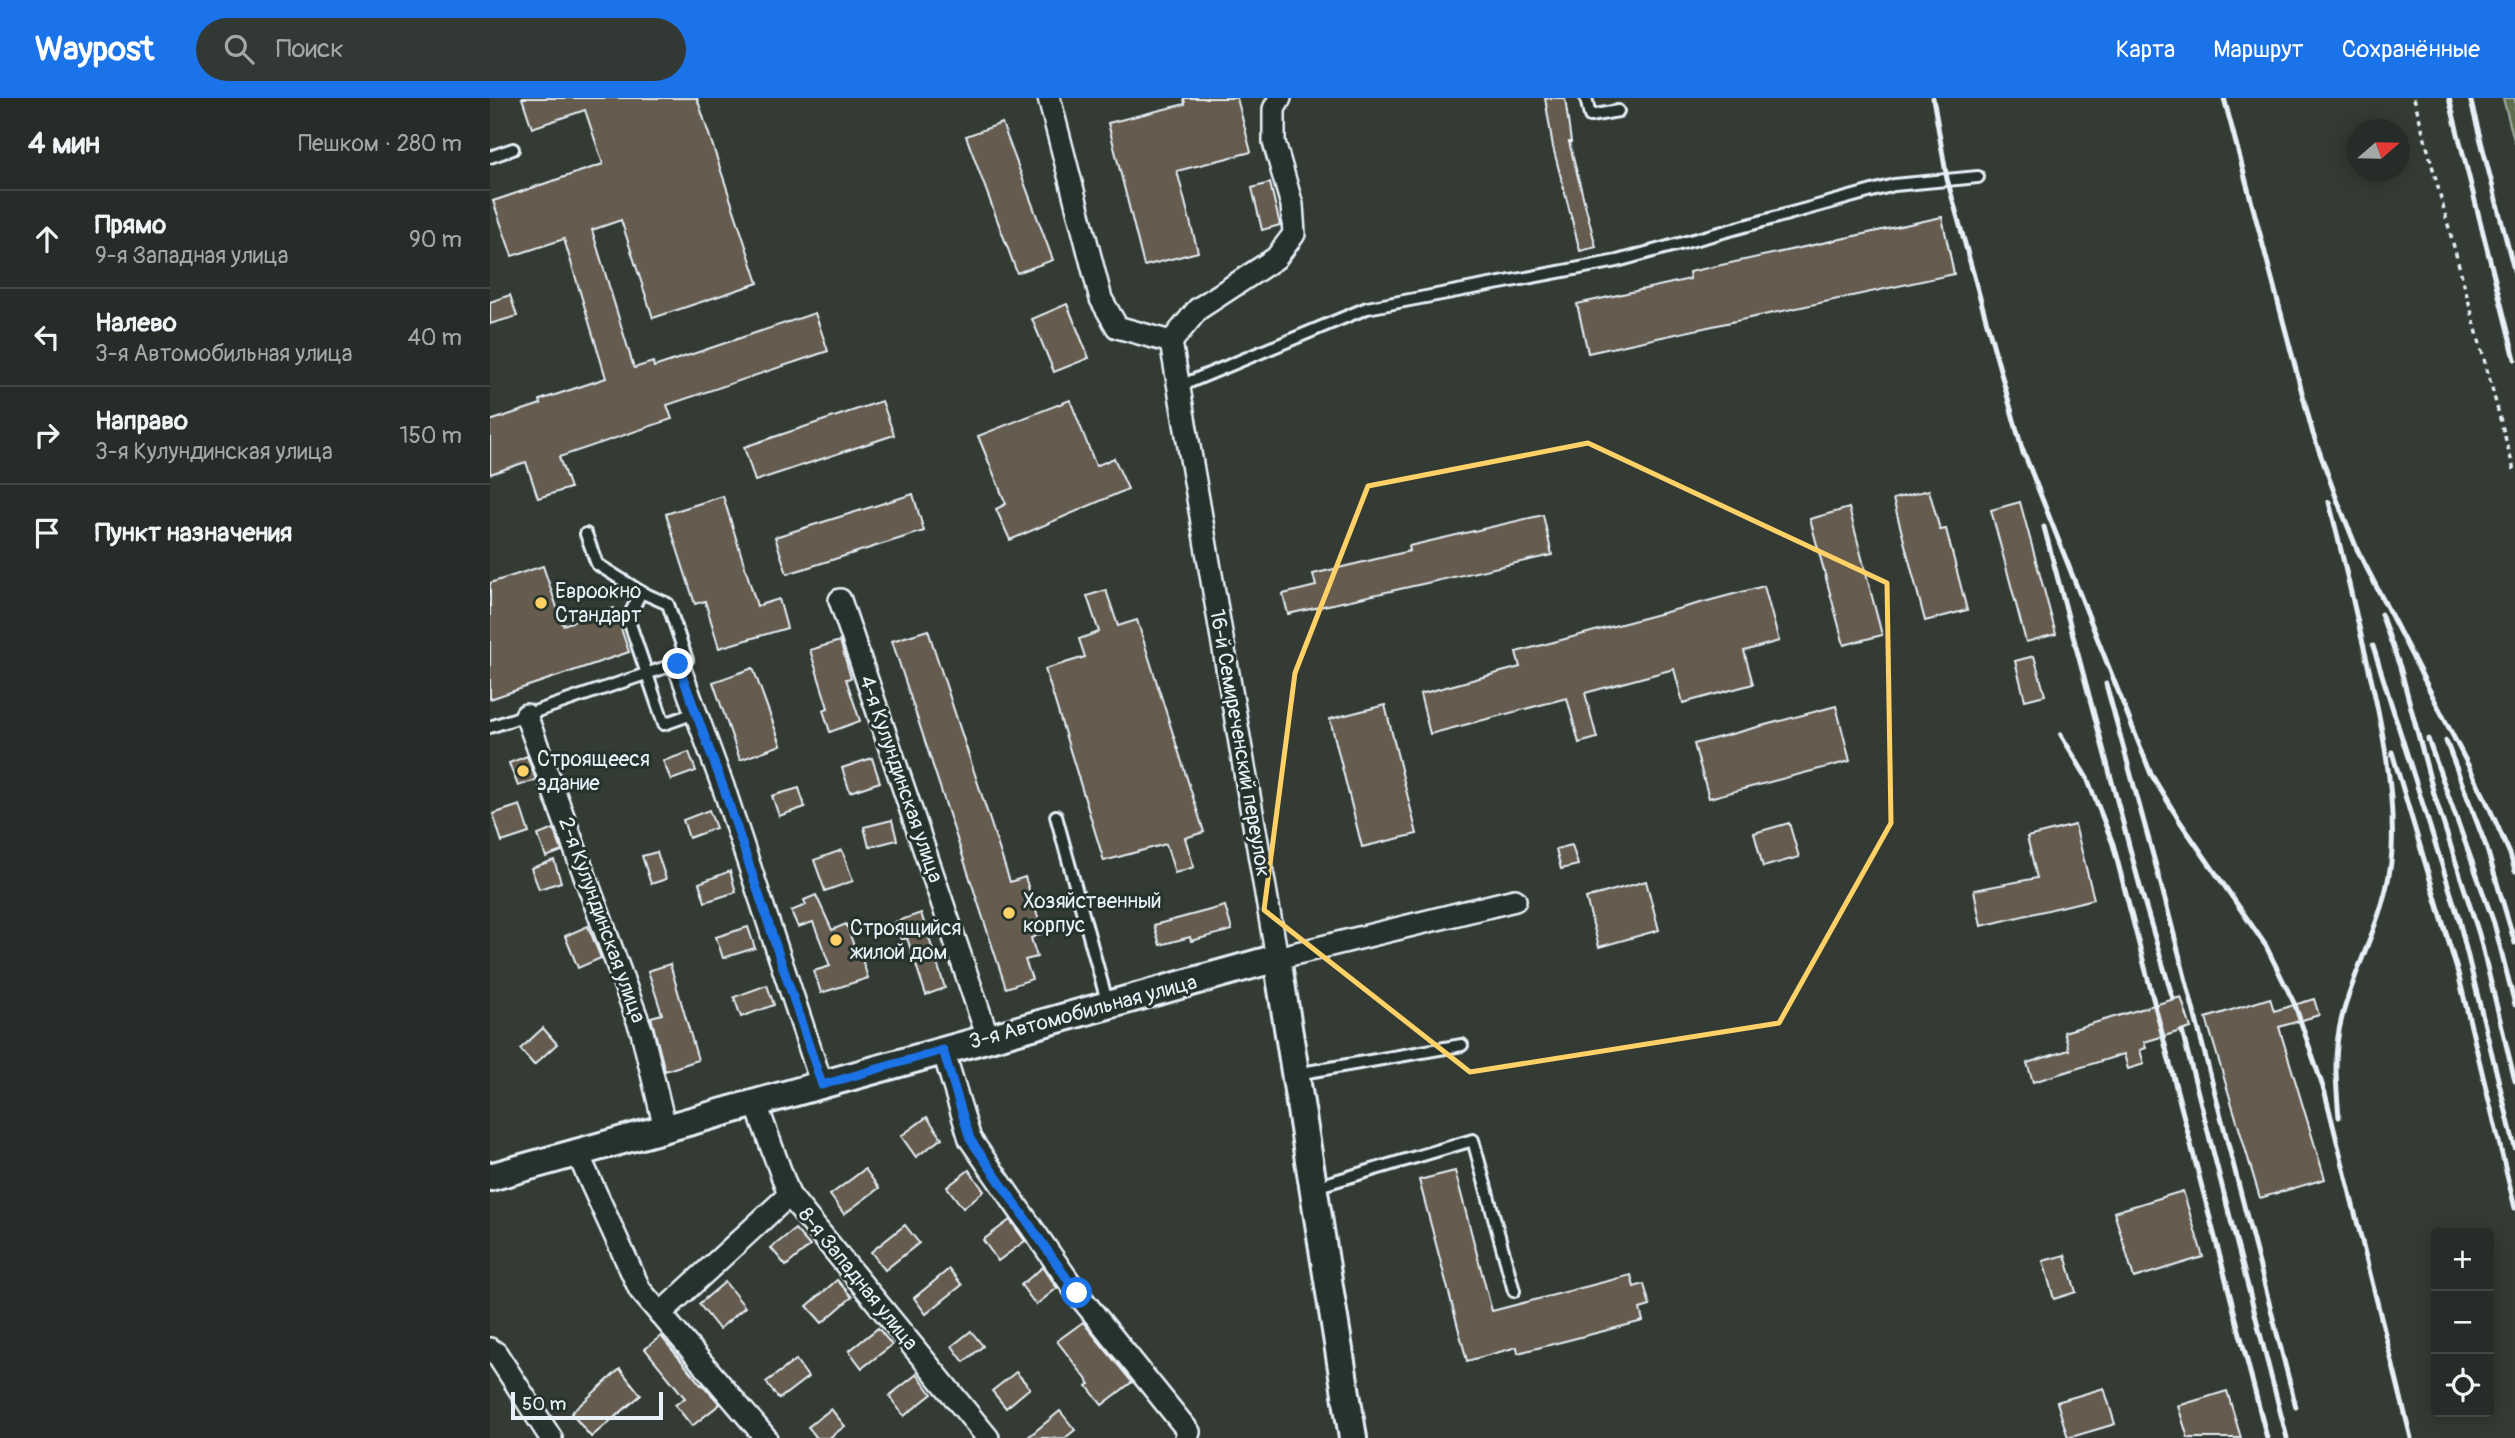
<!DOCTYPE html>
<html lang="ru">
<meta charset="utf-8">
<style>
:root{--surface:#262c27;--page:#323833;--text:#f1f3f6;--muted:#a4a7a7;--line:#424844;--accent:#1a73e8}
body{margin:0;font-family:Pangolin,sans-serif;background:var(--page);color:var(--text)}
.controls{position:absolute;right:21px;bottom:21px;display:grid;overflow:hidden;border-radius:7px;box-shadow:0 4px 18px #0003}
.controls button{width:63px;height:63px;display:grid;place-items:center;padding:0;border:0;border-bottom:2px solid var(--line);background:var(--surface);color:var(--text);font:35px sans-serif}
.compass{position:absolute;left:1857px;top:21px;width:63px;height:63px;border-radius:50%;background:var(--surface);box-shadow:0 4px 18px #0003;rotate:70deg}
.scale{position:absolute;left:21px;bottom:18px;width:152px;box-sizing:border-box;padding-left:7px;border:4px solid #e8f1f8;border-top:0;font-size:19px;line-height:24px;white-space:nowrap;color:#e8f1f8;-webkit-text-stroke:5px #26332d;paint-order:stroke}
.stop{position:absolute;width:21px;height:21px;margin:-16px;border:5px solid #1a73e8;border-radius:50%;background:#fff}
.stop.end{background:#1a73e8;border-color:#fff;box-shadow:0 2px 7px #0008}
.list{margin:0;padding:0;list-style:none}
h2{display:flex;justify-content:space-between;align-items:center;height:91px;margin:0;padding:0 28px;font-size:30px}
h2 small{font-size:23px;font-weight:400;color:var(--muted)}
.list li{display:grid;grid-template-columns:46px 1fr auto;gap:21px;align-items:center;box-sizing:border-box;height:98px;padding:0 28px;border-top:2px solid var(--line)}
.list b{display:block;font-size:26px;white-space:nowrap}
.list p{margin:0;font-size:23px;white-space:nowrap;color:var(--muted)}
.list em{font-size:23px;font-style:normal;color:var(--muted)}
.icon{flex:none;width:38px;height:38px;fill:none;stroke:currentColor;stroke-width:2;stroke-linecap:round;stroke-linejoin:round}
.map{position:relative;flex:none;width:2025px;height:1340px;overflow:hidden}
header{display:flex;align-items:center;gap:42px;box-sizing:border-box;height:98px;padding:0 35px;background:var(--accent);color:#fff}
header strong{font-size:33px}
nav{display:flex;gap:38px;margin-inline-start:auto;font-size:24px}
.search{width:490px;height:63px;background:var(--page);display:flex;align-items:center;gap:18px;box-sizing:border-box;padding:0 24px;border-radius:38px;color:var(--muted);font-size:26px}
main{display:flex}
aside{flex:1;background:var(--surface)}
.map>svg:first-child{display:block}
.green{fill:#606e50;stroke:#a4b0a4;stroke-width:2}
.building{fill:#655b50;stroke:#e8f1f8;stroke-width:2}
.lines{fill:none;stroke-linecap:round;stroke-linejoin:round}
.service-casing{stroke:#e8f1f8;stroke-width:16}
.minor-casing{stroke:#e8f1f8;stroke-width:26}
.tertiary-casing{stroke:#e8f1f8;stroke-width:32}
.path{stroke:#e8f1f8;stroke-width:3.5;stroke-dasharray:5 5;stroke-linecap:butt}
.service{stroke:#26332d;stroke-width:10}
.minor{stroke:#26332d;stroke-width:21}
.tertiary{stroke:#26332d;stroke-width:26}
.rail{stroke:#e8f1f8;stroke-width:5}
.route{stroke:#1a73e8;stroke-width:9}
.marked{fill:none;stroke:#ffd166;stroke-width:5;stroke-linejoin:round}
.poi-dot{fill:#ffd166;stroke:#26332d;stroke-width:2.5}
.labels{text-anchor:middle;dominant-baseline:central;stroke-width:6;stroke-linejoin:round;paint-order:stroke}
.poi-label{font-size:21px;fill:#e8f1f8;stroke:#26332d;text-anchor:start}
.street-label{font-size:21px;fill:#e8f1f8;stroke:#26332d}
</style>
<header>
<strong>Waypost</strong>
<div class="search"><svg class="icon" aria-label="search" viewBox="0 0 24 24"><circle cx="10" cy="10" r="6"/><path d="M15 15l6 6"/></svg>Поиск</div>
<nav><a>Карта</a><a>Маршрут</a><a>Сохранённые</a></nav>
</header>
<main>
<aside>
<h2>4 мин<small>Пешком · 280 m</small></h2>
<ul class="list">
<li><svg class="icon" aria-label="ahead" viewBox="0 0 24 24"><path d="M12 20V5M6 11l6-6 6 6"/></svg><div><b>Прямо</b><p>9-я Западная улица</p></div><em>90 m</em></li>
<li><svg class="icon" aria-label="left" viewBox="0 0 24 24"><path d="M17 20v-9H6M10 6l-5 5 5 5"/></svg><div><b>Налево</b><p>3-я Автомобильная улица</p></div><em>40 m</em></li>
<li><svg class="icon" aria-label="right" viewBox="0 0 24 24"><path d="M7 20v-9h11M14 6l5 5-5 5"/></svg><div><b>Направо</b><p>3-я Кулундинская улица</p></div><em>150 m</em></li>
<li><svg class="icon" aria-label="arrive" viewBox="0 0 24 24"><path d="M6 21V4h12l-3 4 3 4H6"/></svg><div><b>Пункт назначения</b></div></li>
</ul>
</aside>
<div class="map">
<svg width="2025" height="1340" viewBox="0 0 2025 1340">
<rect width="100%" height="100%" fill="#333b34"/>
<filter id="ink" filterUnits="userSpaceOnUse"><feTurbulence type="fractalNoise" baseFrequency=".0143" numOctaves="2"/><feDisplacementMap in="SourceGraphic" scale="14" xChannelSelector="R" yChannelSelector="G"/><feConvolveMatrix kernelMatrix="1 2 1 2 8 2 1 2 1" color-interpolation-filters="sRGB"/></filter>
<g filter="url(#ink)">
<polygon class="green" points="2013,0 2025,0 2025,46"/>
<g class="building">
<polygon points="32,0 207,0 268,185 163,220 131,122 102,132 144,270 163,264 164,269 325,215 338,253 177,307 182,321 69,359 80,390 48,400 36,364 0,376 0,323 51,306 50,302 116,280 74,141 22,158 3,103 113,66 95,12 42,30"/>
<polygon points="694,0 747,0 761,54 687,73 708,154 654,168 618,25 695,6"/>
<polygon points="1055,0 1075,0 1081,44 1079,44 1106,149 1090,153 1063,49"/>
<polygon points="512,25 563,162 527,175 476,38"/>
<polygon points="780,85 790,127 772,132 762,90"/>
<polygon points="1452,119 1464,176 1098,255 1087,206 1200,181 1199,174"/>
<polygon points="20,197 27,218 0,226 0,204"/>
<polygon points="577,206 599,260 564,274 542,221"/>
<polygon points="580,302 606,368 624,360 638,391 520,442 506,411 516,406 488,338"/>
<polygon points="392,303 404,337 265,383 254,349"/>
<polygon points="1439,392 1450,432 1456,431 1477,512 1435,523 1403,401"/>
<polygon points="423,396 434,433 297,476 285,439"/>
<polygon points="233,398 267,508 289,501 297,530 229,550 215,503 205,506 176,416"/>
<polygon points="1530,404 1566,536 1536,544 1501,412"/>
<polygon points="1359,410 1392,537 1354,547 1320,421"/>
<polygon points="1053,417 1062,457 798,516 793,496 826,488 823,476 920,453 919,448"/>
<polygon points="53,468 73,527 124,510 139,554 0,601 0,485"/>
<polygon points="1274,488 1289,543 1254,553 1263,586 1193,605 1184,571 1095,595 1107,640 1089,645 1077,600 940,636 930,596 1030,569 1026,554"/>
<polygon points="616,492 628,528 647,522 714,734 695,740 704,769 685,775 676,746 614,763 555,571 595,559 589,541 609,534 597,498"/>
<polygon points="438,532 520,784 535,779 553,835 541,840 547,859 535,862 542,881 516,890 402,543"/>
<polygon points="350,543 361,580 356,581 370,623 340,634 333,612 338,610 320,552"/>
<polygon points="1544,558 1555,597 1535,602 1525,563"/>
<polygon points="263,570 291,647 250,662 223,584"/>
<polygon points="895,607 927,736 872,749 840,621"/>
<polygon points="1346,608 1360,663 1219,700 1204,646"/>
<polygon points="199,654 206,673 181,682 173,663"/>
<polygon points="37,658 46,682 28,688 19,665"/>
<polygon points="382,660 390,684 360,694 352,670"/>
<polygon points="309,690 315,709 289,718 282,698"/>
<polygon points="30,707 39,735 12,744 3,716"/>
<polygon points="219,712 226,730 199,740 193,722"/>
<polygon points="402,722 407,742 379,749 374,729"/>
<polygon points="1299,725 1309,759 1273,769 1264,735"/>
<polygon points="1585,727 1604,801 1491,828 1484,792 1547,780 1537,739"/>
<polygon points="64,731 72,753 56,759 48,737"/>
<polygon points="1082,747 1088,767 1071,771 1066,751"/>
<polygon points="352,752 363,783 335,793 324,762"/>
<polygon points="167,754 176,781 161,786 152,758"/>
<polygon points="64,762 71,784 49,791 41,770"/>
<polygon points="240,773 246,794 215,804 209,785"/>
<polygon points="1156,783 1169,832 1109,849 1096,800"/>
<polygon points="326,797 342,832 356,826 368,859 371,858 378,880 331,895 324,873 340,868 323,824 308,829 301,813 316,807 314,802"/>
<polygon points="735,808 742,832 701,843 700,839 670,847 664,827"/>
<polygon points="431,815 455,890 436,897 417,840 411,842 405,824"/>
<polygon points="98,828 111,860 88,870 75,838"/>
<polygon points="258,829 265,850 233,860 226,839"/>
<polygon points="180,866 208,962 175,973 161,919 172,916 158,873"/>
<polygon points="277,887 284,907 251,919 244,899"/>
<polygon points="1691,899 1701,930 1654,944 1656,950 1650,952 1654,966 1638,971 1634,956 1543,984 1537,965 1579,952 1574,934"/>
<polygon points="1780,900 1784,913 1824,901 1829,917 1789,929 1835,1081 1770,1100 1716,920"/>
<polygon points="53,930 67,946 44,967 30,951"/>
<polygon points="437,1019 452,1040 426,1059 411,1038"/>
<polygon points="375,1071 389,1090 354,1116 340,1097"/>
<polygon points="479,1072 494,1093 473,1110 457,1089"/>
<polygon points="965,1073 1002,1213 1141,1177 1144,1189 1154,1186 1160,1208 1150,1211 1153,1223 1028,1255 1027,1249 977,1263 929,1082"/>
<polygon points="1693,1093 1713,1159 1644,1180 1624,1114"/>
<polygon points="520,1122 535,1143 508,1163 493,1142"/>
<polygon points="415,1127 429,1145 395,1172 381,1154"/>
<polygon points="305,1131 320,1148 296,1168 281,1150"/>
<polygon points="1575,1157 1586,1194 1564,1201 1553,1163"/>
<polygon points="553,1169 567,1190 546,1207 531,1187"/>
<polygon points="459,1171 472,1187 436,1216 424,1200"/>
<polygon points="347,1182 362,1199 332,1225 317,1208"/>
<polygon points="235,1184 255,1209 229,1231 209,1206"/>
<polygon points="593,1224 642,1284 612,1307 597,1288 600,1286 567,1243"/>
<polygon points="388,1230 402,1247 372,1270 359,1253"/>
<polygon points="481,1233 493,1248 474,1264 462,1248"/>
<polygon points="171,1238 211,1287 212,1286 230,1306 202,1328 185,1307 195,1300 155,1251"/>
<polygon points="306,1262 318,1279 289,1301 276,1284"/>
<polygon points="130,1271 151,1297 101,1339 81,1315"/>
<polygon points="526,1274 540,1290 516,1310 502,1293"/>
<polygon points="427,1276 442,1296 414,1318 399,1298"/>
<polygon points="1614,1290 1625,1326 1578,1340 1567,1304"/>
<polygon points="1737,1293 1751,1340 1698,1340 1688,1308"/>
<polygon points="341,1311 355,1328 339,1340 327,1340 318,1329"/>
<polygon points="570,1313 585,1332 575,1340 537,1340"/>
</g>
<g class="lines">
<g class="service-casing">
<g id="service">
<polyline points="1096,0 1100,18 1128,13"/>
<polyline points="0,59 23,51"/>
<polyline points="690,288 877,210 1127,163 1404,87 1488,79"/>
<polyline points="151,494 138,520 174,626 205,615"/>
<polyline points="0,629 197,562 178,506 151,494 107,466 96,436"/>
<polyline points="566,718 618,907"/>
<polyline points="806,976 972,947"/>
<polyline points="825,1089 983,1042 1024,1193"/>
</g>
</g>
<g class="minor-casing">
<g id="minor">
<polyline points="559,0 611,201 627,229 681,244 787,860 1025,802"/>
<polyline points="681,244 708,211 786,160 804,136 802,107 784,44 784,11 790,0"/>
<polyline points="350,502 498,940"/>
<polyline points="188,566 235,694 332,987"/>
<polyline points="36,617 152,934 175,1030"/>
<polyline points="453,952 480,1041 587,1195 699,1334 696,1340"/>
<polyline points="266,1006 299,1097 498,1340"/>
<polyline points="87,1054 150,1192 276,1340"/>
<polyline points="170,1216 299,1097"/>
<polyline points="0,1251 6,1255 61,1340"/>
</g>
</g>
<g class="tertiary-casing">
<polyline id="tertiary" points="0,1079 787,860 863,1340"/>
</g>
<polyline class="path" points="1924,0 2025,376"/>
<use href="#service" class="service"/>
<use href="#minor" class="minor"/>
<use href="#tertiary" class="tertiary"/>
<g class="rail">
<polyline points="1443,0 1457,81 1534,358"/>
<polyline points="1734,0 1823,336 1846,399 1867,451 1995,700 2020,756 2025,773"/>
<polyline points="1959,0 2025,261"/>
<polyline points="1980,0 2025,176"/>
<polyline points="1532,350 1661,676 1689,722 1776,848 1805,907 1835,995 1921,1340"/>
<path d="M 1839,404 C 1852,454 1863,504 1875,554 C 1890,618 1905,685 1902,752 C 1899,812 1867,862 1852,919 C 1843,952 1846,985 1849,1019"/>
<polyline points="1554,429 1652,796 1683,901"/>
<polyline points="1891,516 1910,569 1944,696 1989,836 2025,983"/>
<polyline points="1883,548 1968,818 2025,1050"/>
<polyline points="1616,586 1672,790 1806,1309"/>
<polyline points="1571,637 1597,680 1623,746 1777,1340"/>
<polyline points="1938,641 2004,825 2025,907"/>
<polyline points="1956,643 1996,748 2025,845"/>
<polyline points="1902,654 1968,875 2025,1110"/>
<polyline points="1692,933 1797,1340"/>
</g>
</g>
</g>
<g class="lines" filter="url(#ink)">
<polyline class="route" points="188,566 235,694 332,987 453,952 480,1041 587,1195"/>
</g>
<path class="marked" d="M 1098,345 L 1397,485 L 1401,725 L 1289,925 L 980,974 L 774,812 L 805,575 L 878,388 Z"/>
<g class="poi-dot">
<circle cx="51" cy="505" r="7"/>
<circle cx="33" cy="673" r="7"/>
<circle cx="519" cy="815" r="7"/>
<circle cx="346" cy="842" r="7"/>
</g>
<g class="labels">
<g class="poi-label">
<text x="65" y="493">Евроокно<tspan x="65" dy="24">Стандарт</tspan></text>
<text x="47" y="661">Строящееся<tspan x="47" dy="24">здание</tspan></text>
<text x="533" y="803">Хозяйственный<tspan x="533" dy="24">корпус</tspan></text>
<text x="360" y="830">Строящийся<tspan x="360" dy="24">жилой дом</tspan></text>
</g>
<g class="street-label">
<text transform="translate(750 645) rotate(80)">16-й Семиреченский переулок</text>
<text transform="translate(411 681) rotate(71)">4-я Кулундинская улица</text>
<text transform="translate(112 822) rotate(70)">2-я Кулундинская улица</text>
<text transform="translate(593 914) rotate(-15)">3-я Автомобильная улица</text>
<text transform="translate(368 1181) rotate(51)">8-я Западная улица</text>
</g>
</g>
</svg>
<div class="controls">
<button>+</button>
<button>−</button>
<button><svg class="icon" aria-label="locate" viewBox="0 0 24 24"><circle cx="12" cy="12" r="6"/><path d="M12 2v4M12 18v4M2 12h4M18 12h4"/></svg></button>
</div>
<svg class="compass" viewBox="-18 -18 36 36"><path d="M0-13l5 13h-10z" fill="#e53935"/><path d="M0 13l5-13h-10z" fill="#a4a7a7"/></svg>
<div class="scale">50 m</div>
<div class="stop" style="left:587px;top:1195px"></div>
<div class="stop end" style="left:188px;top:566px"></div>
</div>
</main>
